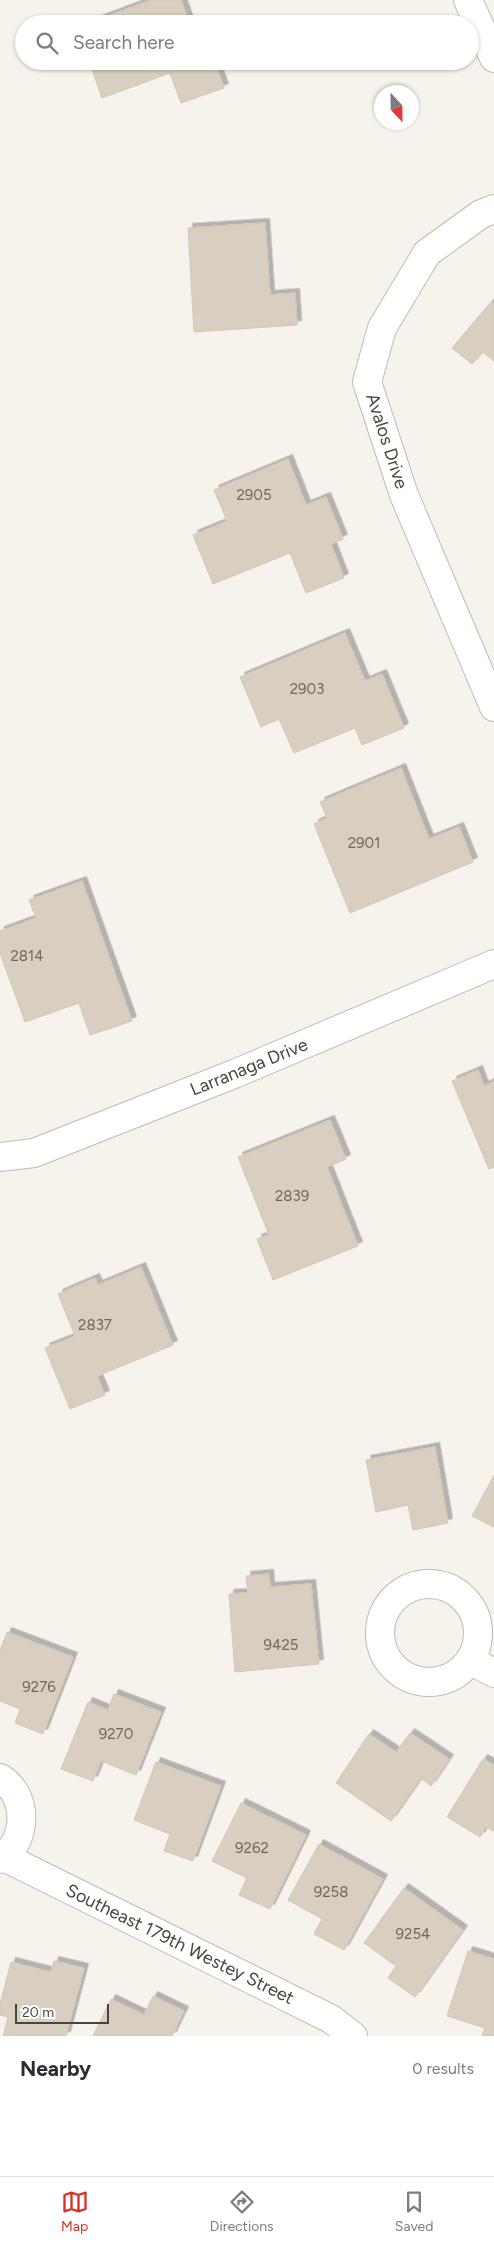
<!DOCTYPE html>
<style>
:root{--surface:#fff;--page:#f7f7f7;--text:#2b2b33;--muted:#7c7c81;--line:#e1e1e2;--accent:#d93025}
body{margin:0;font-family:Figtree,sans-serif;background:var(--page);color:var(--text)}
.compass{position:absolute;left:374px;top:85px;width:45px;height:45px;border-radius:50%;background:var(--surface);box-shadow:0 1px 4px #0004;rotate:158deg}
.scale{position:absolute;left:15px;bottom:12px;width:94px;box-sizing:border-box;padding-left:5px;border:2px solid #4b4439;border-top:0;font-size:14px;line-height:18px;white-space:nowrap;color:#4b4439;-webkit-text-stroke:4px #fff;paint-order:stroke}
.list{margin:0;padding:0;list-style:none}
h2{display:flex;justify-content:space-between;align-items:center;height:65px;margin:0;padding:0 20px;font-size:21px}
h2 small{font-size:16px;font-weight:400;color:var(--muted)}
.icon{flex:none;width:28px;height:28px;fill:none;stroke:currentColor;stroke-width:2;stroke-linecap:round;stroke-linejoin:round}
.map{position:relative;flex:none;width:494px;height:2036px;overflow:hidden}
.search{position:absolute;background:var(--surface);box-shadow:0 1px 4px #0004;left:15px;right:15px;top:15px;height:55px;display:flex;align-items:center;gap:12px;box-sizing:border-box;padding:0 18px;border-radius:28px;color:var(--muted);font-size:19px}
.sheet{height:140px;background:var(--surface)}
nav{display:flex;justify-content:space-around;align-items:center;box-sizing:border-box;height:70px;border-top:1px solid var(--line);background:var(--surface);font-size:14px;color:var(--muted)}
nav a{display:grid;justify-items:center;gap:2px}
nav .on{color:var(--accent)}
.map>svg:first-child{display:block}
.building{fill:#d8cfc1;stroke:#d3c7b4;filter:url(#shadow)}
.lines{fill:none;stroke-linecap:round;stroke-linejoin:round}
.minor-casing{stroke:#c2bbae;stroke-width:30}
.minor{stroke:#fff;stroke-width:28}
.labels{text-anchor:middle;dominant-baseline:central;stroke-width:4.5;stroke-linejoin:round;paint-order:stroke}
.number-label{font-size:15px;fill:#6e675b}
.street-label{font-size:18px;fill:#4b4439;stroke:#fff}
</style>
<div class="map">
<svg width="494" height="2036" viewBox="0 0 494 2036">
<defs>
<filter id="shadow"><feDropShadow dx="4.5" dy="-4.5" stdDeviation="0" flood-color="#0004"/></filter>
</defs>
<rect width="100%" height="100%" fill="#f6f3ec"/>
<g class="building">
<polygon points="151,0 181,0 190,24 86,24"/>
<polygon points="89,61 214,61 224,88 181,103 170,73 102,98"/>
<polygon points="265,223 270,295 295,293 297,325 194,332 188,228"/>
<polygon points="491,302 494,304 494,361 483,352 472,364 452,348"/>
<polygon points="288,459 306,505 326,497 343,539 331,544 344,578 306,593 290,553 213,584 193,535 227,521 214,490"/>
<polygon points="345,633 365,681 382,674 404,728 362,745 355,728 294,753 279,719 261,727 240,677"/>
<polygon points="401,768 429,839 459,827 473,862 350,913 314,824 327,818 320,802"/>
<polygon points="82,881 132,1021 90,1035 79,1003 25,1022 0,953 0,931 36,918 29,900"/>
<polygon points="478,1070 484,1086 494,1081 494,1167 489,1169 452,1081"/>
<polygon points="330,1120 346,1159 327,1167 358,1246 273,1280 257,1239 269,1235 238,1157"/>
<polygon points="141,1267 173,1345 97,1376 105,1395 70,1409 45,1348 75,1336 58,1294 95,1278 98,1285"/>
<polygon points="435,1447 448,1523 413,1530 408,1505 376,1512 366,1460"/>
<polygon points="494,1475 494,1527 472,1516"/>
<polygon points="269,1574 270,1587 311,1584 319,1664 235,1672 229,1594 248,1593 246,1576"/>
<polygon points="7,1632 73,1657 43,1734 15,1723 20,1709 0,1701 0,1650"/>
<polygon points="114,1694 161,1712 136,1775 101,1761 93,1781 61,1769 88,1702 108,1710"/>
<polygon points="410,1733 449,1759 431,1786 421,1778 391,1821 336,1783 369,1734 396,1752"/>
<polygon points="483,1759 494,1765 494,1831 486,1827 480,1837 447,1817"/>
<polygon points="156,1762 221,1786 193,1861 164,1851 170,1834 134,1820"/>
<polygon points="241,1803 306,1835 270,1909 239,1895 247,1878 212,1861"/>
<polygon points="319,1844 383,1879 344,1950 314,1934 322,1919 288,1900"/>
<polygon points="404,1888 463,1930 415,1997 388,1978 396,1966 364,1943"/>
<polygon points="468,1951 494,1959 494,2036 482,2036 485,2028 447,2016"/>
<polygon points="54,1961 84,1968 66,2036 3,2036 8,2017 0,2015 0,2004 11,1962 51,1972"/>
<polygon points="153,1996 184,2011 172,2036 93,2036 111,1999 144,2015"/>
</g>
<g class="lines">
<g class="minor-casing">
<g id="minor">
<polyline points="468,0 494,58"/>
<polyline points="494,209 481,214 427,253 382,328 367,382 404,495 494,707"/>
<polyline points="0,1157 34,1153 234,1074 494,964"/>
<circle cx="429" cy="1633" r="49"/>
<polyline points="471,1661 494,1673"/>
<path d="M 0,1778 C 29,1795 28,1842 0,1859"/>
<polyline points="4,1857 331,2019 353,2036"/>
</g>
</g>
<use href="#minor" class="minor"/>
</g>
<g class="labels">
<g class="number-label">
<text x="254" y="495">2905</text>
<text x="307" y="689">2903</text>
<text x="364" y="843">2901</text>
<text x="27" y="956">2814</text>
<text x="292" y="1196">2839</text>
<text x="95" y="1325">2837</text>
<text x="281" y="1645">9425</text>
<text x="39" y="1687">9276</text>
<text x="116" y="1734">9270</text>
<text x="252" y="1848">9262</text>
<text x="331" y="1892">9258</text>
<text x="413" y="1934">9254</text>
</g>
<g class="street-label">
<text transform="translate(387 441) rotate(72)">Avalos Drive</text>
<text transform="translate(249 1067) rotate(-22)">Larranaga Drive</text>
<text transform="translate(180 1944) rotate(26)">Southeast 179th Westey Street</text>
</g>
</g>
</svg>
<svg class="compass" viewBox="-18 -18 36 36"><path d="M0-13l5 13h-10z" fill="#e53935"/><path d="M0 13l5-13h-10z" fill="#7c7c81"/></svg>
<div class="scale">20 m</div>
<div class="search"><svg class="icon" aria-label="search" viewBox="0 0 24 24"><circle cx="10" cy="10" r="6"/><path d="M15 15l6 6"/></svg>Search here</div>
</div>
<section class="sheet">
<h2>Nearby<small>0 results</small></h2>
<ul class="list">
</ul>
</section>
<nav>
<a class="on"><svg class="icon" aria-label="map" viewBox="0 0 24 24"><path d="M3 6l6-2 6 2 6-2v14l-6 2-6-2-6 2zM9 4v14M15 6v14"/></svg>Map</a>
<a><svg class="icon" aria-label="directions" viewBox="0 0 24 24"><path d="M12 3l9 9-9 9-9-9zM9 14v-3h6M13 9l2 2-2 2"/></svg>Directions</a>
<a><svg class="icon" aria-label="saved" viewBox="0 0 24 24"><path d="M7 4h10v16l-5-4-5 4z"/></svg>Saved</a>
</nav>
